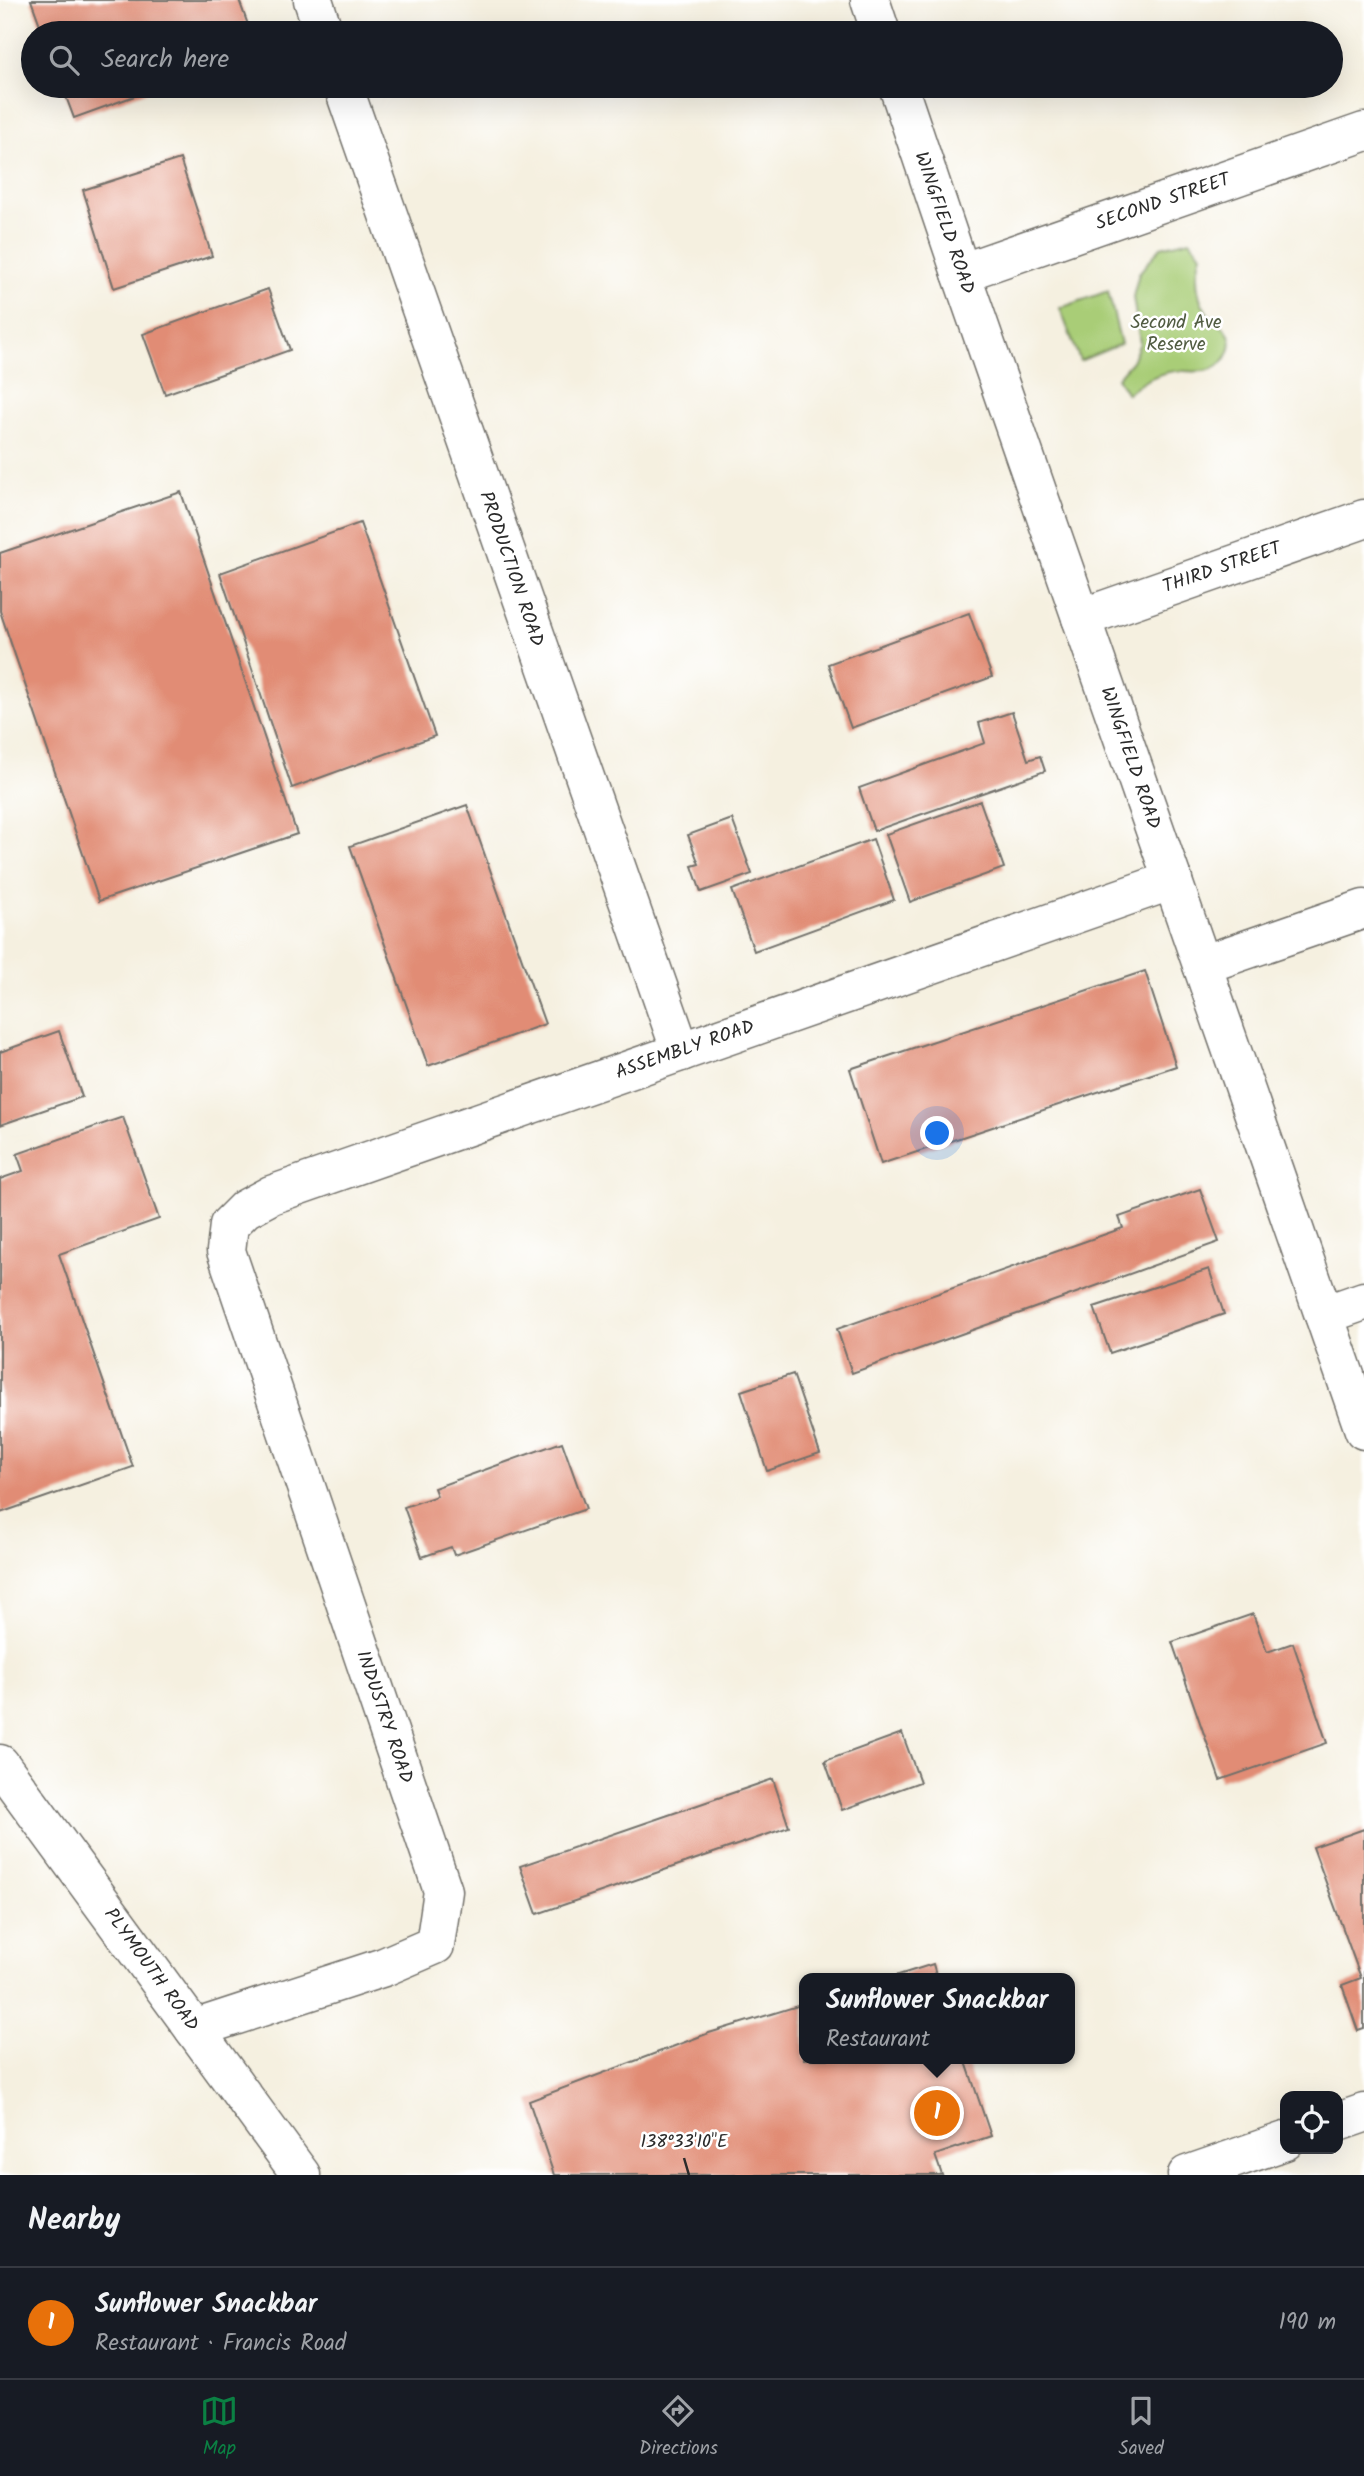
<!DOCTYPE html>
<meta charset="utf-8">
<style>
:root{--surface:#171b24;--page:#242831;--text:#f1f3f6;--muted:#9ea1a6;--line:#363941;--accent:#0b8043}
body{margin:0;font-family:Kalam,sans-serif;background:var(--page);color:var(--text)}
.controls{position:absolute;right:21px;bottom:21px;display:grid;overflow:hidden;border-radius:14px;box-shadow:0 7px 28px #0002}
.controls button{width:63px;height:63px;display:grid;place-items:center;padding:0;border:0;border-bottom:2px solid var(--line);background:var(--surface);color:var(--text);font:35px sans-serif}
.you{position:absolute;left:938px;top:1134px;width:24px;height:24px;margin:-18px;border:5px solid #fff;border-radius:50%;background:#1a73e8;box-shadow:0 0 0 10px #1a73e833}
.badge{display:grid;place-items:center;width:46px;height:46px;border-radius:50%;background:var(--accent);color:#fff;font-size:23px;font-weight:700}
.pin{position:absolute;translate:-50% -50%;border:4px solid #fff;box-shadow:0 2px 7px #0006}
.popup{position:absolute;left:799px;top:1973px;width:276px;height:91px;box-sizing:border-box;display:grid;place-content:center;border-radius:14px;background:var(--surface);filter:drop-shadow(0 2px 5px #0005);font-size:23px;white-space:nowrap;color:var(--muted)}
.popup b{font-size:26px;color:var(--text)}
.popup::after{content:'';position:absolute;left:50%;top:100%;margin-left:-14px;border:14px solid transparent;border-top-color:var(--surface)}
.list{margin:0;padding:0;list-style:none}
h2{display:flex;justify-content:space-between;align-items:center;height:91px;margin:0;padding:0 28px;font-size:30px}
h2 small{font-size:23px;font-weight:400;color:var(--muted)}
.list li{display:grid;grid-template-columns:46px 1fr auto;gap:21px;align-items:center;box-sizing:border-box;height:112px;padding:0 28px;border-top:2px solid var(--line)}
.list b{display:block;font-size:26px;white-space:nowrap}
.list p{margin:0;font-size:23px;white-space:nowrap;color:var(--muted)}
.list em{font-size:23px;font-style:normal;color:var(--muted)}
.icon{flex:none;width:38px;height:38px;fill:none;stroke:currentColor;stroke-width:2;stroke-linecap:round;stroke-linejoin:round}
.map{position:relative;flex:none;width:1364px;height:2175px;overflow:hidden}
.search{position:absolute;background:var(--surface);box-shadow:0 7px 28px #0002;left:21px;right:21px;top:21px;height:77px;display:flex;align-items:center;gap:18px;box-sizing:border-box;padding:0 24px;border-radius:38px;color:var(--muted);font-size:26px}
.sheet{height:203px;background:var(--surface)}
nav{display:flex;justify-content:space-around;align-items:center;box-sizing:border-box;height:98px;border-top:2px solid var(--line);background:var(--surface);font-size:19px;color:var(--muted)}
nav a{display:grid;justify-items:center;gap:4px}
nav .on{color:var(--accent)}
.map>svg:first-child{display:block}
.green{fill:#a9cd77;stroke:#6a7c51;stroke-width:2}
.building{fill:#e18c74}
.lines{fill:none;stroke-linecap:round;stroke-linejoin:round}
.minor-casing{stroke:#72706a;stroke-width:41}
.tertiary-casing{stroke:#72706a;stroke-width:41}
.minor{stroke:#fff;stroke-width:38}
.tertiary{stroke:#fff;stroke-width:38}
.ticks{fill:none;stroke:#2b2b2b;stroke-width:2.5}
.labels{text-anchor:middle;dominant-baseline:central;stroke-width:5;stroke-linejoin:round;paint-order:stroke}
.street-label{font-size:19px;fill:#2b2b2b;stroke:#fff}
.park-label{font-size:19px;fill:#515c42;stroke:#fff}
.ticks-label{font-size:18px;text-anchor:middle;fill:#2b2b2b;stroke:#fff;stroke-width:5;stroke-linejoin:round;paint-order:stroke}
</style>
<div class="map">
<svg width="1364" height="2175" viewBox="0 0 1364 2175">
<rect width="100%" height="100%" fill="#fff"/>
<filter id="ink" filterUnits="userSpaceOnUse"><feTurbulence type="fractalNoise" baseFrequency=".0143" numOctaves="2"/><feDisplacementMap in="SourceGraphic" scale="14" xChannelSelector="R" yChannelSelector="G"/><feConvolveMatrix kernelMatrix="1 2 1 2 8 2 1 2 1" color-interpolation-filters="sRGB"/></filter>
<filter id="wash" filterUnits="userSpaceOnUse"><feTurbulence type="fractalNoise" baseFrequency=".00686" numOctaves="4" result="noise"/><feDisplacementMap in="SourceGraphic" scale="28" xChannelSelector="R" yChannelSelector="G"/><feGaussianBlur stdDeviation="1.57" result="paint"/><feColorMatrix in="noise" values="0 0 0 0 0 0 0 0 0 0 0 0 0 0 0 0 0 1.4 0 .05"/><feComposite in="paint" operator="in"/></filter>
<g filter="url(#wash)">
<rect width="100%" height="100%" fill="#f5f0e0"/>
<g class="green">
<path d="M 1190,240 L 1201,254 C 1195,274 1195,293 1206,311 C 1211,319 1220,323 1226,330 C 1237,344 1227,363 1212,369 C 1199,374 1188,370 1175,371 C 1156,373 1141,382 1127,394 L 1117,378 L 1132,361 L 1140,343 L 1133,297 L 1139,273 L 1161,247 Z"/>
<polygon points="1108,291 1121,344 1080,361 1060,308"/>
</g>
<g id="blocks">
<g class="building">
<polygon points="31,0 239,0 251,33 43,33"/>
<polygon points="62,86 162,86 74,118"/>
<polygon points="180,159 212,256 114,288 83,190"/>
<polygon points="268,289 290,350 165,394 143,334"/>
<polygon points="181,492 297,834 99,901 0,611 0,553"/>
<polygon points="360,523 435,736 292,788 220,573"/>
<polygon points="969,613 992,677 851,728 828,664"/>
<polygon points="1012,712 1028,760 1040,756 1045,771 874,831 859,788 985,743 979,723"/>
<polygon points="980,801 1004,868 910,902 886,834"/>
<polygon points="467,805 545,1024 428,1066 350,846"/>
<polygon points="732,819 752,874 701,892 692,866 699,864 688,835"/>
<polygon points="873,839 894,900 754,951 732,890"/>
<polygon points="1145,971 1176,1066 881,1164 850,1069"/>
<polygon points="59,1031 82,1097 0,1125 0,1052"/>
<polygon points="123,1117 159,1219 59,1254 133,1467 0,1513 0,1179 23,1171 17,1154"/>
<polygon points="1200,1189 1219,1242 852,1373 837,1329 1123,1228 1119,1217"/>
<polygon points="1209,1269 1224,1314 1110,1353 1094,1307"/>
<polygon points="793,1374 820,1453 767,1471 741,1391"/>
<polygon points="562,1442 586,1509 454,1555 451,1547 422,1557 404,1507 437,1496 434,1488"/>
<polygon points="1253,1614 1267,1652 1293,1643 1327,1743 1220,1780 1172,1642"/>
<polygon points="902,1733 920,1782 842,1810 825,1761"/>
<polygon points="773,1779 789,1827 537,1914 520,1866"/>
<polygon points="1364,1829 1364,2029 1358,2031 1342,1985 1361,1978 1313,1847"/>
<polygon points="933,1964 937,1978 889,1978"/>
<polygon points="804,2004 804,2059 965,2059 991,2136 935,2155 942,2175 554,2175 529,2101 709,2033"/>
</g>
</g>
</g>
<g filter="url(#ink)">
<use href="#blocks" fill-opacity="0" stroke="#72706a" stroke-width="2"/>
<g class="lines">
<g class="minor-casing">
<g id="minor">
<polyline points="313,0 324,33"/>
<polyline points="870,0 881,33"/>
<polyline points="343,86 681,1052"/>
<polyline points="898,86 961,273 1364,1430"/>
<polyline points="961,273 1364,132"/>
<polyline points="1081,618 1364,519"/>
<polyline points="1202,965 1364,909"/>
<polyline points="1324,1315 1364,1301"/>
<polyline points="0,1764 301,2175"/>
<polyline points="194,2029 384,1967 435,1945 443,1891 226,1251 229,1225 245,1209 271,1195 1173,880"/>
</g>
</g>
<g class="tertiary-casing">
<g id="tertiary">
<polyline points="1338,2122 1364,2113"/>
<polyline points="1187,2175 1285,2141"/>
</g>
</g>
<use href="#minor" class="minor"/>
<use href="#tertiary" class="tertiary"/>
</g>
</g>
<path class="ticks" d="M 684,2158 L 689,2175"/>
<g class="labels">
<g class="street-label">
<text transform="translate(1163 202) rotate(-19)">SECOND STREET</text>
<text transform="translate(944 223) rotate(71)">WINGFIELD ROAD</text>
<text transform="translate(1222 568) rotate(-19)">THIRD STREET</text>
<text transform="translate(511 569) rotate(71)">PRODUCTION ROAD</text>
<text transform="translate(1130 758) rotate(71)">WINGFIELD ROAD</text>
<text transform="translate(685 1050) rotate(-19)">ASSEMBLY ROAD</text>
<text transform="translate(384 1717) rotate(71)">INDUSTRY ROAD</text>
<text transform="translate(151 1970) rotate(54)">PLYMOUTH ROAD</text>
</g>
<g class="park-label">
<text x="1176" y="323">Second Ave<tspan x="1176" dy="22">Reserve</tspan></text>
</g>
</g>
<g class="ticks-label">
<text x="684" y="2147">138°33'10"E</text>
</g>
</svg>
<div class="controls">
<button><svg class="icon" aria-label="locate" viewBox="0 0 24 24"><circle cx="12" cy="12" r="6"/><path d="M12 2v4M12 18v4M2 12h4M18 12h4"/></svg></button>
</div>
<div class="you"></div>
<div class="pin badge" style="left:937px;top:2113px;background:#e8710a">1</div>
<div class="popup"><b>Sunflower Snackbar</b>Restaurant</div>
<div class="search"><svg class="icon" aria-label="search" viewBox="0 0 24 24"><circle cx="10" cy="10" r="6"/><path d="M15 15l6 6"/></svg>Search here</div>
</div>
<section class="sheet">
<h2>Nearby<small></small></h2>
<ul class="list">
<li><span class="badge" style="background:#e8710a">1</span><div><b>Sunflower Snackbar</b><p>Restaurant · Francis Road</p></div><em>190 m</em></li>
</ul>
</section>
<nav>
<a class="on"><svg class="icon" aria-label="map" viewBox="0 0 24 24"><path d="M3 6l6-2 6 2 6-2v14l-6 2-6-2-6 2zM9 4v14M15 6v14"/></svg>Map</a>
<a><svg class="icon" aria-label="directions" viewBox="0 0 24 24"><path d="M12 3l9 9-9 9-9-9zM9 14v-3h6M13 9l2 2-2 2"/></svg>Directions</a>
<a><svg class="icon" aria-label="saved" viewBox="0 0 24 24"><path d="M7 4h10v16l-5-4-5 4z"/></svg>Saved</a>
</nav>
